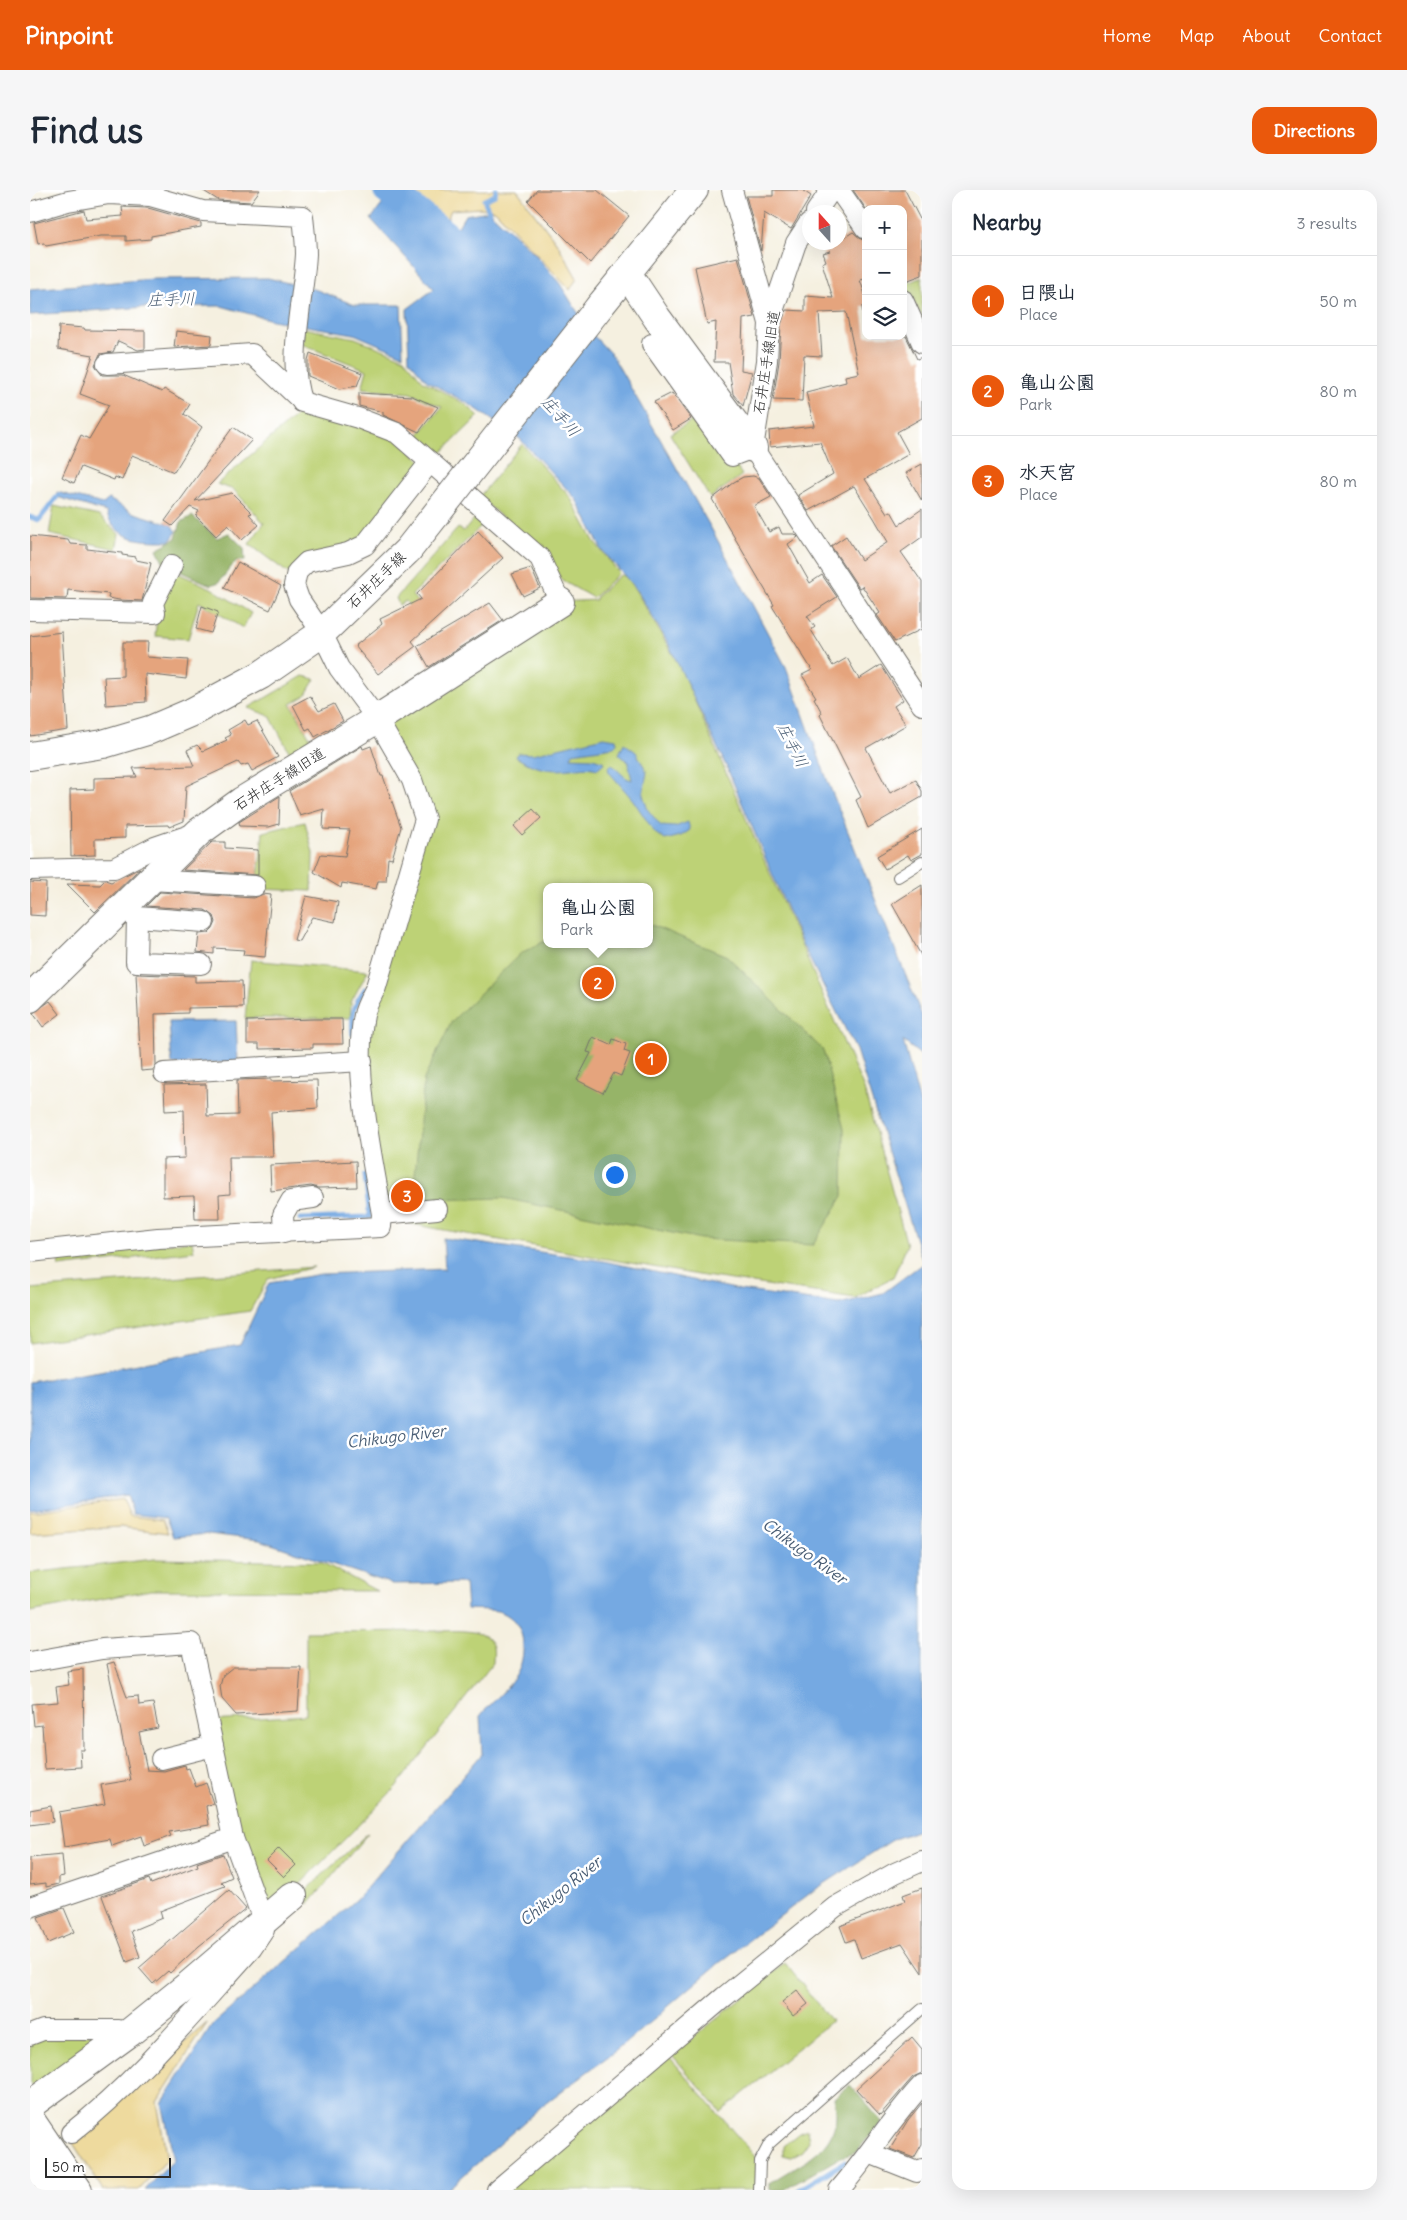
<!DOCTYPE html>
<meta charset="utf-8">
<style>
:root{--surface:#fff;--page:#f6f6f7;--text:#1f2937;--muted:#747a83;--line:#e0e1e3;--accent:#ea580c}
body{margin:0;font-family:Delius,"Klee One",sans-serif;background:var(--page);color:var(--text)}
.controls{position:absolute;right:15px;top:15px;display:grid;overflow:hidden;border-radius:10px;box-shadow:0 5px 20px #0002}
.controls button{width:45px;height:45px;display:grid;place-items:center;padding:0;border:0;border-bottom:1px solid var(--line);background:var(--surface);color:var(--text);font:25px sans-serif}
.compass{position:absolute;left:772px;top:15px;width:45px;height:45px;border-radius:50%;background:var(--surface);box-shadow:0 5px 20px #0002;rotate:339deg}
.scale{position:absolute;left:15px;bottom:12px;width:126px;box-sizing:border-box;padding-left:5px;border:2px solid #2b2b2b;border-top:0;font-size:14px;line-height:18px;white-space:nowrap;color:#2b2b2b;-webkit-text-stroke:4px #fff;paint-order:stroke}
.you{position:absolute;left:584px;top:984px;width:18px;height:18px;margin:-12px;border:4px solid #fff;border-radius:50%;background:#1a73e8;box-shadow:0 0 0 8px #1a73e833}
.badge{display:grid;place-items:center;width:32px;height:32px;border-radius:50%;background:var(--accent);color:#fff;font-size:16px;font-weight:700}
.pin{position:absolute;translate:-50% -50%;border:2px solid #fff;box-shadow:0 1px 5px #0006}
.popup{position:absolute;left:513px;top:693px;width:110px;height:65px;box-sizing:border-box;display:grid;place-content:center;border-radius:10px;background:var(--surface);filter:drop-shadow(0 1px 4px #0005);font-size:16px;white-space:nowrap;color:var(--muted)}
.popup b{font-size:19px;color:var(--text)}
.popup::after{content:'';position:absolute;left:50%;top:100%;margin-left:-10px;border:10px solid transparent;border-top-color:var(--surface)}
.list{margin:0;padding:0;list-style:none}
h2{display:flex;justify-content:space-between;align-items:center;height:65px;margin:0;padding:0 20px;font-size:21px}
h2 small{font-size:16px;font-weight:400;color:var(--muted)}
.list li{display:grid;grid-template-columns:32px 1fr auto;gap:15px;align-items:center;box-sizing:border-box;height:90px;padding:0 20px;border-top:1px solid var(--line)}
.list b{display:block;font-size:19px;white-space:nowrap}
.list p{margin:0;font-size:16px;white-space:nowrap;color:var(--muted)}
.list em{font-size:16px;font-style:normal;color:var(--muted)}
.icon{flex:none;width:28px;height:28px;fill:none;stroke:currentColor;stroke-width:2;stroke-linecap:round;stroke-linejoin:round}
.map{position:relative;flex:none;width:892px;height:2000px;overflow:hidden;border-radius:15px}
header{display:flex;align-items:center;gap:30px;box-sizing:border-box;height:70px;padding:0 25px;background:var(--accent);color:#fff}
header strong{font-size:24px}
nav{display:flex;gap:28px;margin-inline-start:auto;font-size:18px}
.intro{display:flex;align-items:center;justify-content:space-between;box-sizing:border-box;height:120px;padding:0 30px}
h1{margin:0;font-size:35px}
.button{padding:12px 22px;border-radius:15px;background:var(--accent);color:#fff;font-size:18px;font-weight:700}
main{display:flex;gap:30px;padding:0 30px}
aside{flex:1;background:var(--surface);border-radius:15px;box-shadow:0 5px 20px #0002}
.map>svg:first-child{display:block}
.green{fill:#bdd276;stroke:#747e50;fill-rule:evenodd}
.forest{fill:#96b467;stroke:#607049}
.sand{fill:#eeda9e;stroke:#8c8264}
.water{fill:#75a9e2;stroke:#506a86}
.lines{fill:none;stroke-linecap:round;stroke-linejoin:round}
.stream{stroke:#75a9e2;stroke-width:5}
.river{stroke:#75a9e2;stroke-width:30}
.building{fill:#e5a47d}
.lane-casing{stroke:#72706a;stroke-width:12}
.street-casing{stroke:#72706a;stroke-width:22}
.secondary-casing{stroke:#72706a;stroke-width:30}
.highway-casing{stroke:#72706a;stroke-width:30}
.lane{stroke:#fff;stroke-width:10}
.street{stroke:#fff;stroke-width:20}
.secondary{stroke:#fff;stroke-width:28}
.highway{stroke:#fff;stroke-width:28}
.secondary-bridge-casing{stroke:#72706a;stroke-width:30;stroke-linecap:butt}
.secondary-bridge{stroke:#fff;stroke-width:28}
.labels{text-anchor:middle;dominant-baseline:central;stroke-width:5;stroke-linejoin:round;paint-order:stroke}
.street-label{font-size:15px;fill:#2b2b2b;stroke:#fff}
.water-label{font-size:16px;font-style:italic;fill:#495d74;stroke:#fff}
</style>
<header>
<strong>Pinpoint</strong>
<nav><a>Home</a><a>Map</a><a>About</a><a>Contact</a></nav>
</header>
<div class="intro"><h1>Find us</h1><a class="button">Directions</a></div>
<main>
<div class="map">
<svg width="892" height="2000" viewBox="0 0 892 2000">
<rect width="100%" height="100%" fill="#fff"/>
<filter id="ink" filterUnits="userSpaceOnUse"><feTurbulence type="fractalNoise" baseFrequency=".02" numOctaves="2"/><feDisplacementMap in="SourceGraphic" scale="10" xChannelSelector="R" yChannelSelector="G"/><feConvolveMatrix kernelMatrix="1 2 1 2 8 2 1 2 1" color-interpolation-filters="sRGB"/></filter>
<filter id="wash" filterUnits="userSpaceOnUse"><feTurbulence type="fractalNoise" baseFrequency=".0096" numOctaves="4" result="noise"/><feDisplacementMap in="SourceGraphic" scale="20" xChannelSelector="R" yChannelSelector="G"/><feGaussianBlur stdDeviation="1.12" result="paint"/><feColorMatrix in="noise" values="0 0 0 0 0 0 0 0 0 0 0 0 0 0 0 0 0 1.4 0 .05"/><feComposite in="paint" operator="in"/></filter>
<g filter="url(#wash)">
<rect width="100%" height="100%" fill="#f5f0e0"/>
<g class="green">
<polygon points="892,87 892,128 875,94"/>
<polygon points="273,138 325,148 374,168 393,191 435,214 449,226 407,267 385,249 412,217 380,203 332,198 337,180 273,155"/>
<polygon points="274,219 362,245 394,273 333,352 258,383 219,354 234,333 204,300 187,294"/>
<polygon points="671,225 712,285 680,308 640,244"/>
<polygon points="492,254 540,307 564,351 589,383 563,408 533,391 512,362 449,307"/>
<polygon points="24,316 69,326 89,344 86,359 19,344"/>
<polygon points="450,322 457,330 382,405 402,431 393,436 376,411 369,415 366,408 428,338 434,341"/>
<polygon points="143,381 181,398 221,423 213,438 169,412 158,449 125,446 129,410"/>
<path d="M 590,385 L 595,386 L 606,401 L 649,475 L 834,899 L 877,1055 L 863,1087 L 825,1108 L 668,1085 L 352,1029 L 332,871 L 395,629 L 347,529 L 530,412 L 566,410 L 566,407 ZM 517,697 L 619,697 L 619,754 L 517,754 Z"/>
<polygon points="273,486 285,489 275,506 261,514 284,555 263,569 240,526 218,518"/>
<polygon points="275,632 283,663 282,701 227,699 233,642"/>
<polygon points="221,770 338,781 321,812 320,828 215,828"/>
<polygon points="162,1051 164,1061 29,1077 27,1064"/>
<polygon points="284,1077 238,1089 220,1121 0,1153 0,1099"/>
<polygon points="125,1369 291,1372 347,1401 121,1400 0,1422 0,1383"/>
<path d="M 408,1441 C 424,1441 457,1437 463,1457 C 464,1462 463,1468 463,1473 L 365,1598 L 236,1729 L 205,1637 L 183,1531 L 276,1525 L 276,1442 Z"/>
<polygon points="338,1643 279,1714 276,1707 277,1699"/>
<polygon points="755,1773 801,1831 691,1922 642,1865"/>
<polygon points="80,1844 6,1903 0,1893 0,1854 13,1845"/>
<polygon points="637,1864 727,1969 726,2000 474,2000"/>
<polygon points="777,1940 779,1951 772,1961 761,1967 753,1965 753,1956 769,1943"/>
</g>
<g class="forest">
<polygon points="162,326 187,348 199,343 214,358 215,371 206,371 189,392 181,395 135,375 127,359 146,348 151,332"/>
<polygon points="619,734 697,766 793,860 814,939 813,1006 783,1055 671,1049 473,1008 400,1010 391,1001 385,985 394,889 422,831 491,763 517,750 517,754 619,754"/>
<path d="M 820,1895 L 852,1932 L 825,1963 L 811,1967 L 754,2000 L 740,2000 L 740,1993 C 772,1971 816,1957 804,1908 Z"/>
</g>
<g class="sand">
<polygon points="366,0 487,0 528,55 547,88 540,100 465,20 450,18 421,20 414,37"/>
<polygon points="93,1309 100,1326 133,1330 138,1343 90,1337 0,1343 0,1322"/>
<polygon points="177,1833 127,1912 137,1970 109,2000 73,2000 41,1950"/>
</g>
<g class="water">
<polygon points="358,7 373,24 410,50 426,40 435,25 459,21 504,63 530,94 560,142 582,165 681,338 756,477 798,592 892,826 892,866 873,851 892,920 892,1069 826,860 772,754 697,578 638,453 606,399 572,360 546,309 490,249 439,214 397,191 379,170 377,119 404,99 341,29"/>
<polygon points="238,88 287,100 325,115 371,115 373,165 324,144 242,130 191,116 117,117 0,125 0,99 123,89"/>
<path d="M 27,302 L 73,314 L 79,309 L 101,322 L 140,334 L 147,341 L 140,351 C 114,351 86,352 76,322 L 27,307 Z"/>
<path d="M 574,547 L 586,549 L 587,553 L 584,557 L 543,563 L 541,567 L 563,568 L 575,572 L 567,579 C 556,576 551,578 540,579 C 520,582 503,578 486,567 L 488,563 L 503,564 Z"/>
<polygon points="594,553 606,562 617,582 613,605 618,620 631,636 645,637 658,632 660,640 651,646 635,650 625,643 603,610 579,582 578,577 582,575 596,588 602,590 598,572 589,564"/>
<polygon points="206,831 208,872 142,874 139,832"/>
<path d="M 413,1048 L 573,1071 L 710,1100 L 809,1114 L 853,1103 L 892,1074 L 892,1639 L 864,1649 L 783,1701 L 688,1774 L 592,1856 L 513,1915 L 417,2000 L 115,2000 L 144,1970 L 132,1913 L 183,1834 L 327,1709 L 452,1564 L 450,1526 C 460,1514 481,1496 488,1482 C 497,1461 496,1432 471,1422 C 462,1419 447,1420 437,1419 L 435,1393 L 362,1394 L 229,1350 L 179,1344 L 143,1347 L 136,1328 L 103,1324 L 97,1305 L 0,1320 L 0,1192 L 76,1180 L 210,1155 L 239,1093 L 291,1084 L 415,1079 Z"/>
</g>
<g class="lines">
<g class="stream">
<polyline points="459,21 454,10 465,5 466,0"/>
<polyline points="0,327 9,330 27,307"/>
<path d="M 323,844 C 321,825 324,814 335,799"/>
<polyline points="270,1029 340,1027 335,985"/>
<polyline points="769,2000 815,1972"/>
</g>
<polyline class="river" points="358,0 437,63 443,75"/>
</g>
<g id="blocks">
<g class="building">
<polygon points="172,0 230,0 221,12 188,10"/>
<polygon points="507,0 567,0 599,26 560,73 498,11"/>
<polygon points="743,0 772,0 781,6 761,39 734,23 731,61 716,6 743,6"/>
<polygon points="823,0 875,0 892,33 892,85 873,92 873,19 836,19"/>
<polygon points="92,17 118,18 171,33 171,37 121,46 121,49 96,51 96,46 71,46 16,56 14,53 8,54 4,33 54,20 56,29 93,26"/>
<polygon points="823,42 831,49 836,51 836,89 830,90 836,107 836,116 832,117 836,146 876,146 887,169 892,167 892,228 867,242 879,264 835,289 857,323 861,321 869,335 892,319 892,347 871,362 892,392 892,439 865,452 847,425 850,423 832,396 829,398 801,356 816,346 831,370 858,352 844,328 824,296 778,321 768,305 803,284 790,252 740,257 739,241 784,236 776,202 816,192 815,186 829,183 816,122 789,123 792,166 774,165 772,211 743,210 749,172 751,135 756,120 775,121 775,106 803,108 792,73 796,71 793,63 800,61 799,57"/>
<polygon points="708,67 725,127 713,129 711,180 722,182 713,216 703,204 698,172 684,172 686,132 677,134 665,77"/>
<polygon points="29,136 54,138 55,140 115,141 115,159 108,160 88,151 83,162 70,164 65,175 72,185 93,185 132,202 134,199 160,214 154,224 172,237 144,282 102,265 92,290 85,287 84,290 51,277 44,293 32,287 51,245 59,249 79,215 50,204 63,165 28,159"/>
<polygon points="146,141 182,145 181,155 144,157"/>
<polygon points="280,163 332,183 327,196 309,199 278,186 278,170"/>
<polygon points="329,203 382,206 408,217 389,242 353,225 353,222 329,216"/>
<polygon points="642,203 661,229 643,240 624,212"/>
<polygon points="203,237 222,250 165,311 202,303 222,323 219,324 229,335 212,350 198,335 186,346 166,326 169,321 160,317 142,336 135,331"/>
<polygon points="892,274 892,311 876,283"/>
<polygon points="723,286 729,288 741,307 724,316 739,342 749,337 752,344 765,344 768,347 758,354 780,393 792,385 807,407 777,426 785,437 781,440 803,476 817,468 829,489 851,475 873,510 864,516 876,535 836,558 860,603 886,590 892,601 892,607 838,638 826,610 831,607 790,525 792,523 784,508 786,507 772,485 782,480 742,416 744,415 682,309 704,292 713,287"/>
<polygon points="448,341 473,368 382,451 386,456 348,484 325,456 352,434 350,429 391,409 387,404"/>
<polygon points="0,346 38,350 40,354 57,355 57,359 92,363 92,365 106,367 106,370 121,373 112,411 89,410 78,408 79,404 38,400 37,409 0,408"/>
<polygon points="208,372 251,396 240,420 194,398"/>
<polygon points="501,378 510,398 493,406 482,384"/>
<polygon points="460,413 473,430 399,477 387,456"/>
<polygon points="172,416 188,422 181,443 166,439"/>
<polygon points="32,442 38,540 0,546 0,446"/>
<polygon points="93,452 118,452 117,467 158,470 156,489 115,484 116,512 76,515 74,487 93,486"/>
<polygon points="280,506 289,521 304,514 313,531 285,547 280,538 276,540 263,515"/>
<polygon points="215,530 218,535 227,531 248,567 222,581 218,574 211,576 208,572 156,596 154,631 139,637 138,635 95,636 95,648 65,649 65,665 41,666 40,600 64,599 64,588 107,587 103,578 164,576 157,560 167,555 173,561 197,550 195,548 201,545 198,540"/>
<polygon points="332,556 333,559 341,556 351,586 353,586 371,637 362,669 358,668 356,691 348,691 346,699 312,693 311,698 284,682 291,664 315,666 320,640 293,639 294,619 270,626 259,601"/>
<polygon points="250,606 249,634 239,637 210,636 209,632"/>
<polygon points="503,619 511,628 492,645 484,636"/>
<polygon points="892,639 892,664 881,670 878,665 855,679 847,666"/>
<polygon points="182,652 195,652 195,658 228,660 228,685 153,680"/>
<polygon points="110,678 65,722 37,694 70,695 75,690 81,692"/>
<polygon points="0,692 16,693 15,726 0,725"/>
<polygon points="892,695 892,767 862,714"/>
<polygon points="130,702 224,708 233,704 241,705 235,767 213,765 214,760 184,758 184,764 167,762 169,744 179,743 183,739 186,732 184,726 175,720 116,716"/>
<polygon points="276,706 308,712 305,732 282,727 269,751 264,750"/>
<polygon points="106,784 165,786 165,792 212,791 213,817 158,818 158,823 125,824 126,875 123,880 111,881"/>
<polygon points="20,811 30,824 13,837 3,823"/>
<polygon points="283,829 312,829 313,854 283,854 283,858 229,859 229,854 217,854 217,831"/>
<polygon points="563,847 581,855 583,849 596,854 594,861 600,863 591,886 584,883 573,903 547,890 561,863 557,862"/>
<polygon points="241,889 241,891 287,890 288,918 241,922 243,967 199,967 200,1004 189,1005 190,1029 165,1029 164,1006 133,1007 133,969 155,968 154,920 135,921 134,895 176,894 177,926 208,925 207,890"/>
<polygon points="326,971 327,997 289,998 281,996 241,1001 240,975"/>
<polygon points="84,1472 97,1507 108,1506 109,1515 123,1513 128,1538 109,1542 117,1580 134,1581 155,1575 156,1579 159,1578 166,1597 176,1593 183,1613 176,1616 179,1635 139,1642 141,1646 114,1656 111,1646 82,1656 80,1649 34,1657 29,1622 75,1614 71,1595 101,1590 77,1474"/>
<polygon points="203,1477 271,1477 268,1521 206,1525 192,1509 190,1496 193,1485"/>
<polygon points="53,1479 54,1560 50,1560 51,1577 15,1579 12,1535 4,1536 2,1514 28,1512 26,1497 39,1495 37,1481"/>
<polygon points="21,1616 23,1632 0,1635 0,1620"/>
<polygon points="249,1658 266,1675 254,1687 237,1670"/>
<polygon points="193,1664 202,1687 191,1692 195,1696 130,1721 132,1728 101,1741 110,1767 97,1772 72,1706 119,1689 121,1694 168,1676 167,1673"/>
<polygon points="32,1665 34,1686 29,1687 29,1694 16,1697 16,1693 0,1695 0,1668"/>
<polygon points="892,1698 892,1783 872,1753 831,1768 824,1749 816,1752 810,1736 875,1711 873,1705"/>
<polygon points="199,1700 216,1719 169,1756 140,1783 138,1781 123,1794 109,1778"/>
<polygon points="34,1718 44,1742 18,1753 8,1727"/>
<polygon points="767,1800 778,1814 763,1826 752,1812"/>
<polygon points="882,1847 892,1859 892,1883 883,1887 850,1925 826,1899"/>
<polygon points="892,1913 892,1954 884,1968 860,1959 878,1930"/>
</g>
</g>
</g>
<g filter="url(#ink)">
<use href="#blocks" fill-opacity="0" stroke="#72706a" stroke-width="1"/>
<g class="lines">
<g class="lane-casing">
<g id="lane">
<polyline points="868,687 892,672"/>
<polyline points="729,2000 730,1971 739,1954 892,1819"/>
</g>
</g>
<g class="street-casing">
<g id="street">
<polyline points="702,0 739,133"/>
<polyline points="809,0 836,39"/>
<path d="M 0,22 L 38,11 L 79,4 L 120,6 L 173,21 L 273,26 C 274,38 276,51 276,64 C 274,106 256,173 272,212 L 328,228 L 367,243 L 510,368 L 530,412"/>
<polyline points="786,22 801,0"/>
<polyline points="873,110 892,153"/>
<polyline points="622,154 702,266 723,258"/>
<polyline points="77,174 222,164 271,210"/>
<polyline points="723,258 892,515"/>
<polyline points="723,258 737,171 739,133 766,53 779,33"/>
<polyline points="0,420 125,423 123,413 142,375"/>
<polyline points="0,680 84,678 125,657 163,644"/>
<polyline points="120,690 225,696"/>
<polyline points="94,717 107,727 106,772 171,774"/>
<polyline points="107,727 174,732"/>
<polyline points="134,883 332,871"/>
<polyline points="352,1024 407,1019"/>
<polyline points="254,1043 253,1025 261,1011 283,1008"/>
<path d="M 0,1062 L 128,1048 L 351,1037 L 352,1024 C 342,968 323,879 334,825 C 336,815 342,806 346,797 L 395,629 L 382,590 L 347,529 L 309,478 L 292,443 L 269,409 L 264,395 L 267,382 L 277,372 L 318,363 L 335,355 L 400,272"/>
<polyline points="0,1472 72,1459 161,1453 203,1648 234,1733"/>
<polyline points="131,1569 183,1556"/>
<polyline points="0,1717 203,1648"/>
<polyline points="0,1845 13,1840 89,1840 99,1843"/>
<path d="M 41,1943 C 108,1890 164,1822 222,1758 L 234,1740"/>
<polyline points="839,1963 887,1982 892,1979"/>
<polyline points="467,2000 694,1807 805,1717 865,1683 892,1671"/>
<path d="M 809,2000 C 839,1966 861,1928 892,1895"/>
</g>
</g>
<g class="secondary-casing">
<g id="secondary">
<polyline points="597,83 627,128 723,258"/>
<polyline points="570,116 664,0"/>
<polyline points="0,566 73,554 120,540 162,522 231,485 292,443 378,360"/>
<polyline points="0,808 169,642 212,611 347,529 530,412"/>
<polyline points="0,1915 99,1843 160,1794 263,1706"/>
</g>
</g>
<g class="highway-casing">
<g id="highway">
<polyline points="0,1929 48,2000"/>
<polyline points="0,1965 23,2000"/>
</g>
</g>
<use href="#lane" class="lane"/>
<use href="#street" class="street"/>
<use href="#secondary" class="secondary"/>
<use href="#highway" class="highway"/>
<g class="secondary-bridge-casing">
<polyline id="secondary-bridge" points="378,360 570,116"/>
</g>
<use href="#secondary-bridge" class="secondary-bridge"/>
</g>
</g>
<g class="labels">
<g class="street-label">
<text transform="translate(736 172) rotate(-81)">石井庄手線旧道</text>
<text transform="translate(346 390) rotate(-44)">石井庄手線</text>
<text transform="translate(249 589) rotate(-32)">石井庄手線旧道</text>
</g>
<g class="water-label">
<text transform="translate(141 109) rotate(-2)">庄手川</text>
<text transform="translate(531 226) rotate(48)">庄手川</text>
<text transform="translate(763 555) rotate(63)">庄手川</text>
<text transform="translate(366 1246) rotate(-7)">Chikugo River</text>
<text transform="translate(775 1361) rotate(36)">Chikugo River</text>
<text transform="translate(530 1701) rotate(-39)">Chikugo River</text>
</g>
</g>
</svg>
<div class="controls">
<button>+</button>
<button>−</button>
<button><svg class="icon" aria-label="layers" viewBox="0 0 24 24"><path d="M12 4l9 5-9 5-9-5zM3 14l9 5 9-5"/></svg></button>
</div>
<svg class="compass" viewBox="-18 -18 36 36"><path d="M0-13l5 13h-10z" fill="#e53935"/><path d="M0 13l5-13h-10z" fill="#747a83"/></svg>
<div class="scale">50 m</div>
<div class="you"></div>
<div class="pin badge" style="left:621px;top:869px">1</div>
<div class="pin badge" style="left:568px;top:793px">2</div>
<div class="popup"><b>亀山公園</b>Park</div>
<div class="pin badge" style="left:377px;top:1006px">3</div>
</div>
<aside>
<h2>Nearby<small>3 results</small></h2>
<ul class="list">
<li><span class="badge">1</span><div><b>日隈山</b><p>Place</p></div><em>50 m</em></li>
<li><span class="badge">2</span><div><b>亀山公園</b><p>Park</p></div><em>80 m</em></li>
<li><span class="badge">3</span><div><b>水天宮</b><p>Place</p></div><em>80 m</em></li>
</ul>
</aside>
</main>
